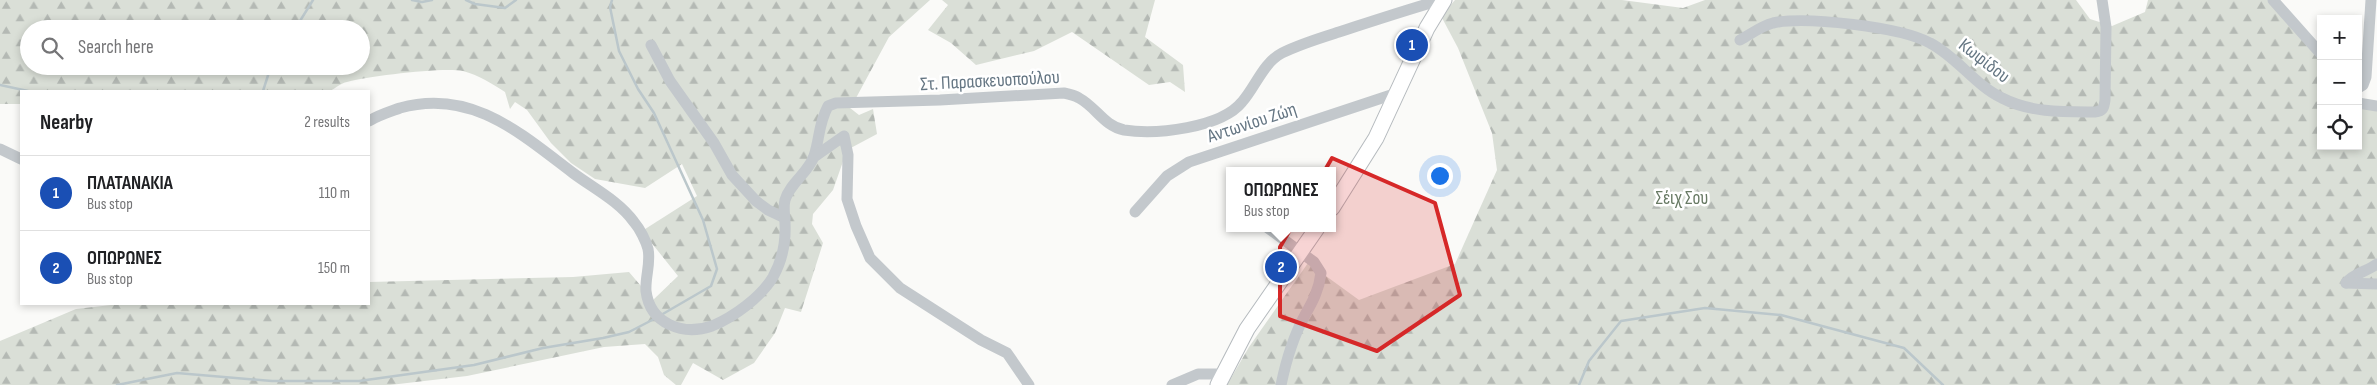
<!DOCTYPE html>
<meta charset="utf-8">
<style>
:root{--surface:#fff;--page:#f6f6f6;--text:#202124;--muted:#757577;--line:#e0e0e0;--accent:#7c3aed}
body{margin:0;font-family:"Sofia Sans Condensed",sans-serif;background:var(--page);color:var(--text)}
.controls{position:absolute;right:15px;top:15px;display:grid;overflow:hidden;border-radius:0px;box-shadow:0 2px 8px #0003}
.controls button{width:45px;height:45px;display:grid;place-items:center;padding:0;border:0;border-bottom:1px solid var(--line);background:var(--surface);color:var(--text);font:25px sans-serif}
.you{position:absolute;left:1439px;top:175px;width:18px;height:18px;margin:-12px;border:4px solid #fff;border-radius:50%;background:#1a73e8;box-shadow:0 0 0 8px #1a73e833}
.badge{display:grid;place-items:center;width:32px;height:32px;border-radius:50%;background:var(--accent);color:#fff;font-size:16px;font-weight:700}
.pin{position:absolute;translate:-50% -50%;border:2px solid #fff;box-shadow:0 1px 5px #0006}
.popup{position:absolute;left:1226px;top:167px;width:110px;height:65px;box-sizing:border-box;display:grid;place-content:center;border-radius:0px;background:var(--surface);filter:drop-shadow(0 1px 4px #0005);font-size:16px;white-space:nowrap;color:var(--muted)}
.popup b{font-size:19px;color:var(--text)}
.popup::after{content:'';position:absolute;left:50%;top:100%;margin-left:-10px;border:10px solid transparent;border-top-color:var(--surface)}
.list{margin:0;padding:0;list-style:none}
h2{display:flex;justify-content:space-between;align-items:center;height:65px;margin:0;padding:0 20px;font-size:21px}
h2 small{font-size:16px;font-weight:400;color:var(--muted)}
.list li{display:grid;grid-template-columns:32px 1fr auto;gap:15px;align-items:center;box-sizing:border-box;height:75px;padding:0 20px;border-top:1px solid var(--line)}
.list b{display:block;font-size:19px;white-space:nowrap}
.list p{margin:0;font-size:16px;white-space:nowrap;color:var(--muted)}
.list em{font-size:16px;font-style:normal;color:var(--muted)}
.icon{flex:none;width:28px;height:28px;fill:none;stroke:currentColor;stroke-width:2;stroke-linecap:round;stroke-linejoin:round}
.map{position:relative;flex:none;width:2377px;height:385px;overflow:hidden}
.search{position:absolute;background:var(--surface);box-shadow:0 2px 8px #0003;left:20px;top:20px;width:350px;height:55px;display:flex;align-items:center;gap:12px;box-sizing:border-box;padding:0 18px;border-radius:28px;color:var(--muted);font-size:19px}
.panel{position:absolute;background:var(--surface);box-shadow:0 2px 8px #0003;left:20px;top:90px;width:350px;height:215px;border-radius:0px}
.map>svg:first-child{display:block}
.forest{fill:url(#forest-firs);fill-rule:evenodd}
.lines{fill:none;stroke-linecap:round;stroke-linejoin:round}
.stream{stroke:#bbc7cb;stroke-width:2.5}
.major-casing{stroke:#b5babe;stroke-width:17}
.minor{stroke:#c3c8cc;stroke-width:11}
.major{stroke:#fff;stroke-width:15}
.marked{fill:#d62828;fill-opacity:0.2;stroke:#d62828;stroke-width:4;stroke-linejoin:round}
.labels{text-anchor:middle;dominant-baseline:central;stroke-width:5;stroke-linejoin:round;paint-order:stroke}
.street-label{font-size:19px;fill:#657683;stroke:#fff}
.park-label{font-size:19px;fill:#687a64;stroke:#fff}
</style>
<div class="map">
<svg width="2377" height="385" viewBox="0 0 2377 385">
<defs>
<pattern id="forest-firs" width="22" height="20" patternUnits="userSpaceOnUse" patternTransform="scale(1.25)"><rect width="22" height="20" fill="#dadfd7"/><path d="M5 1l3.5 6h-7zM16 11l3.5 6h-7z" fill="#b4b9b4"/></pattern>
</defs>
<rect width="100%" height="100%" fill="#fafaf8"/>
<g class="forest">
<path d="M 0,0 L 930,0 L 889,37 L 856,98 L 845,104 L 859,115 L 873,109 L 877,134 L 847,150 L 833,190 L 813,214 L 812,224 L 823,243 L 801,312 L 785,308 L 775,333 L 754,363 L 723,380 L 693,363 L 681,385 L 676,385 L 664,375 L 658,357 L 645,344 L 604,347 L 467,376 L 390,385 L 0,385 L 0,341 L 76,309 L 120,304 L 369,304 L 369,282 L 573,277 L 629,272 L 653,300 L 678,276 L 642,231 L 697,196 L 682,164 L 645,188 L 595,179 L 571,163 L 551,143 L 527,110 L 515,102 L 510,109 L 505,92 C 493,84 478,75 463,71 C 443,67 369,76 347,82 C 341,83 336,88 330,91 L 21,91 L 21,104 L 0,104 ZM 29,29 L 361,29 L 361,66 L 29,66 Z"/>
<polygon points="942,0 1155,0 1145,37 1183,65 1185,92 1170,82 1149,85 1072,32 1034,51 976,65 951,43 928,30 948,5"/>
<polygon points="1455,0 1622,0 1683,8 1705,0 2076,0 2090,19 2112,26 2145,12 2148,0 2268,0 2321,61 2321,146 2358,146 2358,109 2377,107 2377,385 1227,385 1249,347 1308,263 1359,300 1455,264 1497,170 1492,133 1458,48 1441,16"/>
</g>
<g class="lines">
<g class="stream">
<polyline points="412,0 422,2 432,0"/>
<polyline points="466,0 475,4 505,8 516,0"/>
<polyline points="612,0 610,7 619,51 638,89 654,113 703,220 717,269 711,286 661,315"/>
<polyline points="295,29 313,0"/>
<polyline points="0,85 28,91"/>
<polyline points="263,91 271,66"/>
<polyline points="117,385 177,373 272,381 359,381 474,365 543,348 603,338 629,332 656,318"/>
<polyline points="1579,385 1589,361 1621,321 1705,308 1781,315 1904,348 1943,385"/>
</g>
<g class="major-casing">
<g id="major">
<polyline points="1332,208 1376,138 1427,28 1444,0"/>
<polyline points="1218,385 1247,329 1317,228"/>
</g>
</g>
<g class="minor">
<polyline points="2273,0 2321,54"/>
<path d="M 1740,40 C 1751,34 1761,26 1773,23 C 1806,16 1901,27 1930,43 C 1957,57 1975,85 2002,98 C 2031,113 2064,112 2095,112 C 2103,111 2104,108 2105,100 L 2106,27 L 2102,0"/>
<polyline points="651,45 670,81 714,143 732,175 756,201 768,210 785,218"/>
<polyline points="2358,88 2363,85 2366,77 2371,0"/>
<polyline points="2358,103 2377,106"/>
<path d="M 369,121 C 379,115 389,112 400,108 C 471,88 520,133 573,173 C 593,188 619,201 634,222 C 640,229 646,241 648,249 C 651,263 645,277 646,291 C 650,324 683,336 712,326 C 734,317 761,297 773,277 C 783,259 786,242 785,223 C 785,214 783,209 785,200 C 790,183 809,172 814,156 C 820,138 818,125 828,106 L 836,103 L 940,100 L 1064,93 C 1069,94 1074,95 1079,98 C 1096,107 1104,126 1124,130 C 1156,135 1221,128 1242,102 C 1256,86 1263,63 1282,53 C 1300,44 1320,38 1339,32 C 1373,21 1406,10 1441,0"/>
<polyline points="0,149 21,159"/>
<polyline points="814,157 844,136 848,155 847,199 856,226 870,258 900,288 981,340 1007,353 1029,385"/>
<polyline points="1135,212 1167,176 1189,162 1397,93"/>
<path d="M 1268,228 L 1314,262 L 1321,273 C 1319,290 1313,301 1305,315 C 1293,337 1286,361 1281,385"/>
<path d="M 2346,283 C 2354,273 2366,272 2377,264"/>
<polyline points="2346,283 2377,284"/>
<polyline points="1172,385 1198,374 1222,374"/>
</g>
<use href="#major" class="major"/>
</g>
<path class="marked" d="M 1332,158 L 1435,203 L 1460,295 L 1377,351 L 1280,316 L 1280,247 Z"/>
<g class="labels">
<g class="street-label">
<text transform="translate(1984 61) rotate(38)">Κωφίδου</text>
<text transform="translate(990 81) rotate(-3)">Στ. Παρασκευοπούλου</text>
<text transform="translate(1252 123) rotate(-18)">Αντωνίου Ζώη</text>
</g>
<g class="park-label">
<text x="1682" y="198">Σέιχ Σου</text>
</g>
</g>
</svg>
<div class="controls">
<button>+</button>
<button>−</button>
<button><svg class="icon" aria-label="locate" viewBox="0 0 24 24"><circle cx="12" cy="12" r="6"/><path d="M12 2v4M12 18v4M2 12h4M18 12h4"/></svg></button>
</div>
<div class="you"></div>
<div class="pin badge" style="left:1412px;top:45px;background:#1a4fb4">1</div>
<div class="pin badge" style="left:1281px;top:267px;background:#1a4fb4">2</div>
<div class="popup"><b>ΟΠΩΡΩΝΕΣ</b>Bus stop</div>
<div class="search"><svg class="icon" aria-label="search" viewBox="0 0 24 24"><circle cx="10" cy="10" r="6"/><path d="M15 15l6 6"/></svg>Search here</div>
<section class="panel">
<h2>Nearby<small>2 results</small></h2>
<ul class="list">
<li><span class="badge" style="background:#1a4fb4">1</span><div><b>ΠΛΑΤΑΝΑΚΙΑ</b><p>Bus stop</p></div><em>110 m</em></li>
<li><span class="badge" style="background:#1a4fb4">2</span><div><b>ΟΠΩΡΩΝΕΣ</b><p>Bus stop</p></div><em>150 m</em></li>
</ul>
</section>
</div>
